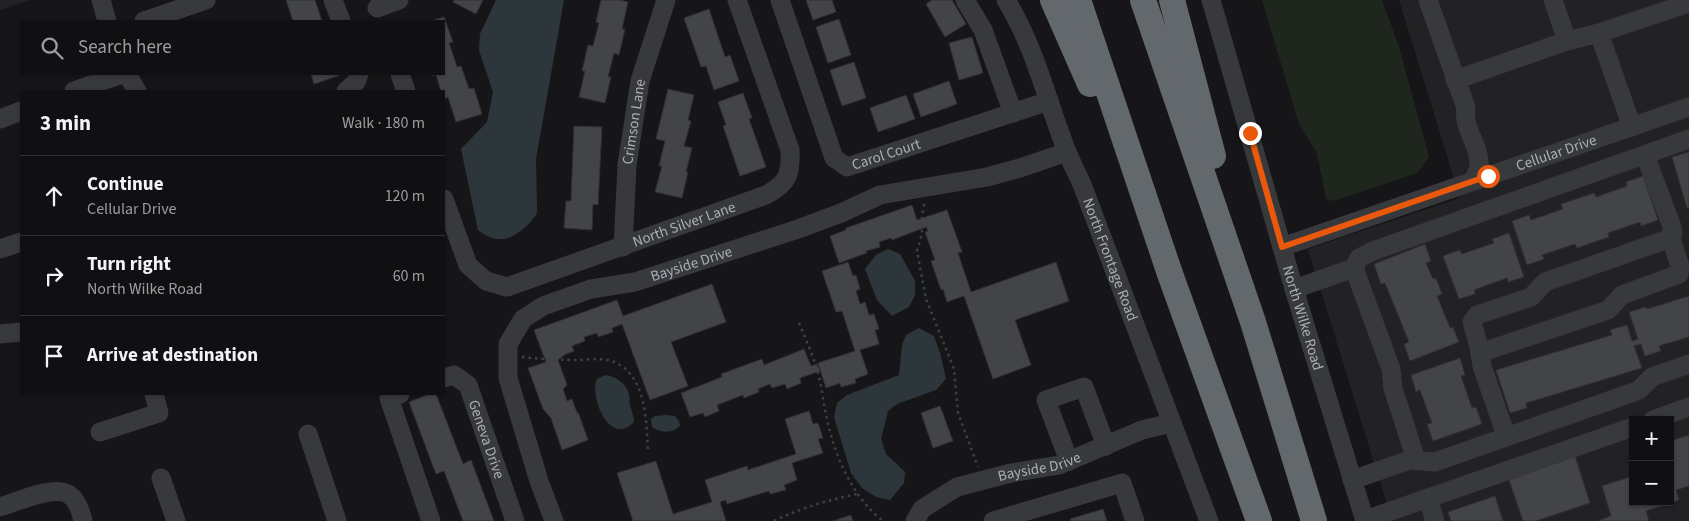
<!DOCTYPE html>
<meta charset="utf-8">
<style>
:root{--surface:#101012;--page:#1e1e20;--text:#f1f3f6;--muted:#9c9d9f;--line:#303032}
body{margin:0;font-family:"Source Sans 3",sans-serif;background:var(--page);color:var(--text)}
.controls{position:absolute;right:15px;bottom:15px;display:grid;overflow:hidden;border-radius:0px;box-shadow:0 1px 4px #0004}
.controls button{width:45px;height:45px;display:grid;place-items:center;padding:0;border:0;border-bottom:1px solid var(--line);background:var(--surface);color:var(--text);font:25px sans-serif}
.stop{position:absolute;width:15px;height:15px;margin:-11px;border:4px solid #ea580c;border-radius:50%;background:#fff}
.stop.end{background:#ea580c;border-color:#fff;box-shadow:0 1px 5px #0008}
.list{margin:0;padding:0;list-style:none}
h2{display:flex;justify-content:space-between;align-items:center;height:65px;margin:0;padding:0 20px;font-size:21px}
h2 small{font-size:16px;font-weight:400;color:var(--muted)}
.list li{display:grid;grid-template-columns:32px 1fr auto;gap:15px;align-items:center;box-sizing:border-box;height:80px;padding:0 20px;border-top:1px solid var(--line)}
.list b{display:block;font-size:19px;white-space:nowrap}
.list p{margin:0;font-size:16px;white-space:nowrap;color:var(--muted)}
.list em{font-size:16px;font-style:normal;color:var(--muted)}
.icon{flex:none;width:28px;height:28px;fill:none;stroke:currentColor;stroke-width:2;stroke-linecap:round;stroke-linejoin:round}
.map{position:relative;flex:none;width:1689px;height:521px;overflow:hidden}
.search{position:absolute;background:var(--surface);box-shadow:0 1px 4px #0004;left:20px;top:20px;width:425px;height:55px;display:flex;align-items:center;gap:12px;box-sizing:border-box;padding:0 18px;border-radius:0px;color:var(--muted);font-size:19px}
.panel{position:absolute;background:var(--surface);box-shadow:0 1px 4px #0004;left:20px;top:90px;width:425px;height:305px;border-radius:0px}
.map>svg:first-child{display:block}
.built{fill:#222225;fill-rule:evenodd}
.green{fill:#1e261e}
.water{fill:#2d373b}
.building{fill:#434448;stroke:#303134}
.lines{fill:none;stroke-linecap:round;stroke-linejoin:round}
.path{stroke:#3d4044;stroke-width:2.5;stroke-dasharray:2.5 4;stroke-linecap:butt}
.minor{stroke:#37393d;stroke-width:19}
.highway{stroke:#63686d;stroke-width:26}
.route{stroke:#ea580c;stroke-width:6}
.labels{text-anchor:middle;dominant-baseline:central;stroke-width:4.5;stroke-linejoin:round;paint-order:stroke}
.street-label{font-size:15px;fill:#a9afb7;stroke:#111113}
</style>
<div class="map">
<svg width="1689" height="521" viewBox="0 0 1689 521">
<rect width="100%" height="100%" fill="#161618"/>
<g class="built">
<polygon points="0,0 30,0 0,10"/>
<path d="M 1399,0 L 1689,0 L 1689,521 L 1392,521 L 1308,249 L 1460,198 ZM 1633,420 L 1670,420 L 1670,502 L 1633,502 Z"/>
</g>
<polygon class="green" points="1262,0 1382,0 1399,47 1429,157 1417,173 1334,201 1326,199 1317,153 1299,124"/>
<g class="water">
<path d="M 496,0 L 564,0 L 536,159 L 537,212 C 534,222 514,238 504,239 C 494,240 485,236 478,230 L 461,149 L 487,122 L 493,92 L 479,50 L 480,34 Z"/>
<polygon points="888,249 900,254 915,281 915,295 909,307 892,316 877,300 865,269 876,255"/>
<polygon points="919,328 934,336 940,353 946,379 936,390 897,404 888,411 881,439 886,454 905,472 904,483 890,500 876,497 862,488 851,473 834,417 837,403 847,395 899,375 902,345 906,335"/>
<path d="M 606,375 C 616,377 626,383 629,394 C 630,398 629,403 630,406 C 632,412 634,416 634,422 C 609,448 589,395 597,379 Z"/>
<path d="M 666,415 L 675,416 L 679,421 L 680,426 C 671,434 662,433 652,427 L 651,419 L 655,416 Z"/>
</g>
<g class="building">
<polygon points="286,0 315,0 322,21 293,21"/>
<polygon points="454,0 483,0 476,14 453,2"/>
<polygon points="601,0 620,0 628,2 622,29 625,29 619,55 614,53 608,77 611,77 605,103 579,97 585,71 582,71 588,45 593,46 599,23 596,22"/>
<polygon points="806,0 832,0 836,12 813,20"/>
<polygon points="932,0 952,0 966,24 945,37 926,4"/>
<polygon points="709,9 725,57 730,55 739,81 714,90 706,66 701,67 684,18"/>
<polygon points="444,17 453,42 449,43 457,67 461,66 469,89 474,88 482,114 456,122 448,97 444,99 444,91 441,91 436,75 432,76 431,74 444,74 444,21 431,21"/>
<polygon points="839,19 851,55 828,63 816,27"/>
<polygon points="972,37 983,73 959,80 949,43"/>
<polygon points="854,62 866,98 842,106 830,70"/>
<polygon points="311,74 339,74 340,75 314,84"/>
<polygon points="949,81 957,104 921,117 913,94"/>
<polygon points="668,89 694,95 688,120 691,121 684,146 692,148 686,172 688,172 682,198 655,192 662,166 659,166 665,141 656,139"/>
<polygon points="743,93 752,118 749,119 766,167 740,176 723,126 726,125 718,102"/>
<polygon points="906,95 915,119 878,132 870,108"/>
<polygon points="574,126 602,127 598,205 593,204 592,230 564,228 566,201 571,201"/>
<polygon points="1689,152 1689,208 1687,208 1672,157"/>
<polygon points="1643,176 1658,220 1641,226 1640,222 1608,233 1609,237 1577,248 1575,244 1542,255 1544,259 1527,265 1512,221 1529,215 1531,220 1563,209 1561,204 1594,193 1596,197 1627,186 1626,182"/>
<polygon points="912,205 917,220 947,210 962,252 958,253 971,292 1056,262 1069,301 1015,320 1031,365 993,379 964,296 947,302 943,289 941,290 931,261 935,260 925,232 928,231 926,227 892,240 891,238 879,242 880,247 866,251 867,253 839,263 830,236 846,230 846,228"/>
<polygon points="1509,233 1524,277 1508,282 1507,278 1474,290 1475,294 1459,299 1443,256 1460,250 1462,254 1494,243 1492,239"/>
<polygon points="1425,244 1431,261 1426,263 1433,279 1436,278 1442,294 1437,296 1450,328 1453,327 1459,342 1410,361 1404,344 1409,342 1385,283 1381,284 1374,264"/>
<polygon points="848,262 853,276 856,275 860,289 856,291 860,304 865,302 869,315 874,314 879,329 875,330 879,344 860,350 868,374 855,379 856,383 841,387 840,383 826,388 818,363 855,351 842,311 836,312 822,271"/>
<polygon points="712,284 726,322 671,342 688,386 650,400 622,324 612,328 613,332 598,337 597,333 584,337 585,341 572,346 574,351 564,355 558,360 567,385 563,389 567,401 572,399 577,413 578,412 588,440 562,450 551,418 543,409 528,368 546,362 534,330 617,300 623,316"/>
<polygon points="1689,296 1689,337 1659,346 1661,351 1645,356 1641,344 1634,346 1642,368 1526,403 1527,408 1510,413 1496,370 1612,335 1610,330 1627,325 1632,341 1638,339 1629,312 1646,307 1647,309"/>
<polygon points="804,349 811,366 817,364 820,371 800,378 801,383 787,389 785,384 772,388 770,384 758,389 759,392 744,398 743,395 717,405 719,411 705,417 703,413 690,417 681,393 722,377 721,374 762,359 764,365"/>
<polygon points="1460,358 1465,375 1461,376 1472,408 1476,407 1482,424 1433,441 1427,424 1432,423 1420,390 1416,392 1411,375"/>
<polygon points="430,394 436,394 463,464 471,460 494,521 463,521 444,471 436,474 409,402"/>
<polygon points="940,406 953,441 933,448 921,413"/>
<polygon points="809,411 813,424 818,423 823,438 818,439 823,453 792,463 797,480 784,485 786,490 770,494 769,491 727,504 726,500 720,502 726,521 633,521 617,473 656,461 673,514 712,502 705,480 747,466 748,470 796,454 785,419"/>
<polygon points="1689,435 1689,486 1676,490 1679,500 1646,511 1649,521 1598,521 1611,516 1602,486 1633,476 1633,502 1670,502 1670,441"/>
<polygon points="1575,456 1590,503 1536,521 1523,521 1509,480"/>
<polygon points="1495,496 1503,521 1451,521 1448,512"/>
<polygon points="1103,509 1107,521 1071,521 1070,519"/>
<polygon points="851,515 853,521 833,521"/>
</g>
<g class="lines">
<g class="path">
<polyline points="924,204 922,217 922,234 917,251 926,299 954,369 958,413 978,467"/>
<path d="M 799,323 C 806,339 813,356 818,373 C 822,387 823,401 826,415 C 834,454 851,496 883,521"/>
<path d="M 522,357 C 540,359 558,360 576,360 C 588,360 602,357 614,362 C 647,376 646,421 648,451"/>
<path d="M 774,521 C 801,508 828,500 857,494"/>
</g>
<g class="minor">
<polyline points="101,0 107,21"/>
<polyline points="333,0 341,21"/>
<path id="s1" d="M 780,0 L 834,158 L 847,167 L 1049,101"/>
<polyline points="965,0 983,30 1013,113"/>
<path id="s2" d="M 1006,0 C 1035,47 1047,101 1067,152 C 1072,164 1078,175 1083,187 L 1209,521"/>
<path id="s3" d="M 1211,0 L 1294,289 L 1365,521"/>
<path d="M 1428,0 L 1466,108 C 1462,128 1481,147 1479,166 C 1478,172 1475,176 1473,181"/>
<polyline points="1553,0 1567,41 1599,33"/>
<polyline points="377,8 399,0"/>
<polyline points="144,21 206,0"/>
<polyline points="127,74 137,91"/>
<polyline points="400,74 406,91"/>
<polyline points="1455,80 1567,41"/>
<polyline points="74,91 122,74"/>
<polyline points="346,91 356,82 359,74"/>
<polyline points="0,119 21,111"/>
<polyline points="1632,127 1599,33 1689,3"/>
<path id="s4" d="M 444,199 L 468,265 L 486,281 L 507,287 L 766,195 C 788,183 791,175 790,150 L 737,0"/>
<path id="s5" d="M 623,247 L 627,165 L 640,81 L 666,0"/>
<path id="s6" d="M 1282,247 L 1689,107"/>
<polyline points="0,249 21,242"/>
<polyline points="1354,268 1391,369 1393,388 1416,460"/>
<polyline points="1294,289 1354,268 1359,258 1373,251 1689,139"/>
<polyline points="0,334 21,332"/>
<polyline points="1480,353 1608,310 1622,295 1679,274 1680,266 1671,238"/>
<path id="s7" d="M 444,378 L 454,375 L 468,385 L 515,521"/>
<polyline points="400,394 389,398 431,521"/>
<polyline points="1653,420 1689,407"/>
<polyline points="100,432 159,413 154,394"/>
<polyline points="308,434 337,521"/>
<polyline points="1506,436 1482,366 1479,347 1472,322 1477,315 1531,297 1545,282 1671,238 1673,232 1671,224 1645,155"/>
<polyline points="1069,461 1046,400 1084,387 1106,446"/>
<polyline points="161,478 176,521"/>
<polyline points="1352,480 1410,460 1435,462 1634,392 1639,390 1652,377 1689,364"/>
<polyline points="1428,498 1435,521"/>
<path d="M 0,507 C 17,502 53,485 68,494 C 77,499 81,512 83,521"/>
<polyline points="1365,520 1633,427"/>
<path id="s8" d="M 554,521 L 539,481 L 508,378 L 508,344 L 523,319 L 543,306 L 591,289 L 635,282 L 798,229 L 841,213 L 880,195 L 987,177 L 1020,168 L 1067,152"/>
<path id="s9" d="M 915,521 L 922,509 L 957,487 L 1011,473 L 1059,465 L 1142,430 L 1171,423"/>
<polyline points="993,521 1122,483 1135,521"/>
</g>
<g class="highway">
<polyline points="1053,0 1090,84"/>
<polyline points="1078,0 1169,271 1259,521"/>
<polyline points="1143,0 1253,322 1314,521"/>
<polyline points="1172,0 1213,156"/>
</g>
</g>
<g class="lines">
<polyline class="route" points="1250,133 1282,247 1488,176"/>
</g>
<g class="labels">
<g class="street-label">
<text stroke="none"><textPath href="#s5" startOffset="126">Crimson Lane</textPath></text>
<text stroke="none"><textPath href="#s6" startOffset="290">Cellular Drive</textPath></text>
<text stroke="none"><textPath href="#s1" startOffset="224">Carol Court</textPath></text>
<text stroke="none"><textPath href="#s4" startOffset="304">North Silver Lane</textPath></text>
<text stroke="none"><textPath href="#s2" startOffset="280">North Frontage Road</textPath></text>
<text stroke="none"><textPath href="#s8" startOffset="392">Bayside Drive</textPath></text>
<text stroke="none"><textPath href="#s3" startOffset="331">North Wilke Road</textPath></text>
<text stroke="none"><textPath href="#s7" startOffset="85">Geneva Drive</textPath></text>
<text stroke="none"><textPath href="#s9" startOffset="140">Bayside Drive</textPath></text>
</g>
</g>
</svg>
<div class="controls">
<button>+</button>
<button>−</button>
</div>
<div class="stop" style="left:1488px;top:176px"></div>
<div class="stop end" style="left:1250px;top:133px"></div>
<div class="search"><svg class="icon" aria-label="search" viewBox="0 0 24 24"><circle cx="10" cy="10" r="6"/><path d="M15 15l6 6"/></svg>Search here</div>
<section class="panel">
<h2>3 min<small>Walk · 180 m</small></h2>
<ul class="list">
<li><svg class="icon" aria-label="ahead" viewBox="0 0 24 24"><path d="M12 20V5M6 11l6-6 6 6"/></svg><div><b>Continue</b><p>Cellular Drive</p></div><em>120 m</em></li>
<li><svg class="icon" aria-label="right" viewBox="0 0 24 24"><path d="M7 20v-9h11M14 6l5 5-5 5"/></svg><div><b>Turn right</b><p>North Wilke Road</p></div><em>60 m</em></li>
<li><svg class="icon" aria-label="arrive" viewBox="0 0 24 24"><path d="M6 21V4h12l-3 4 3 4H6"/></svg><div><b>Arrive at destination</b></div></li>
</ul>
</section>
</div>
